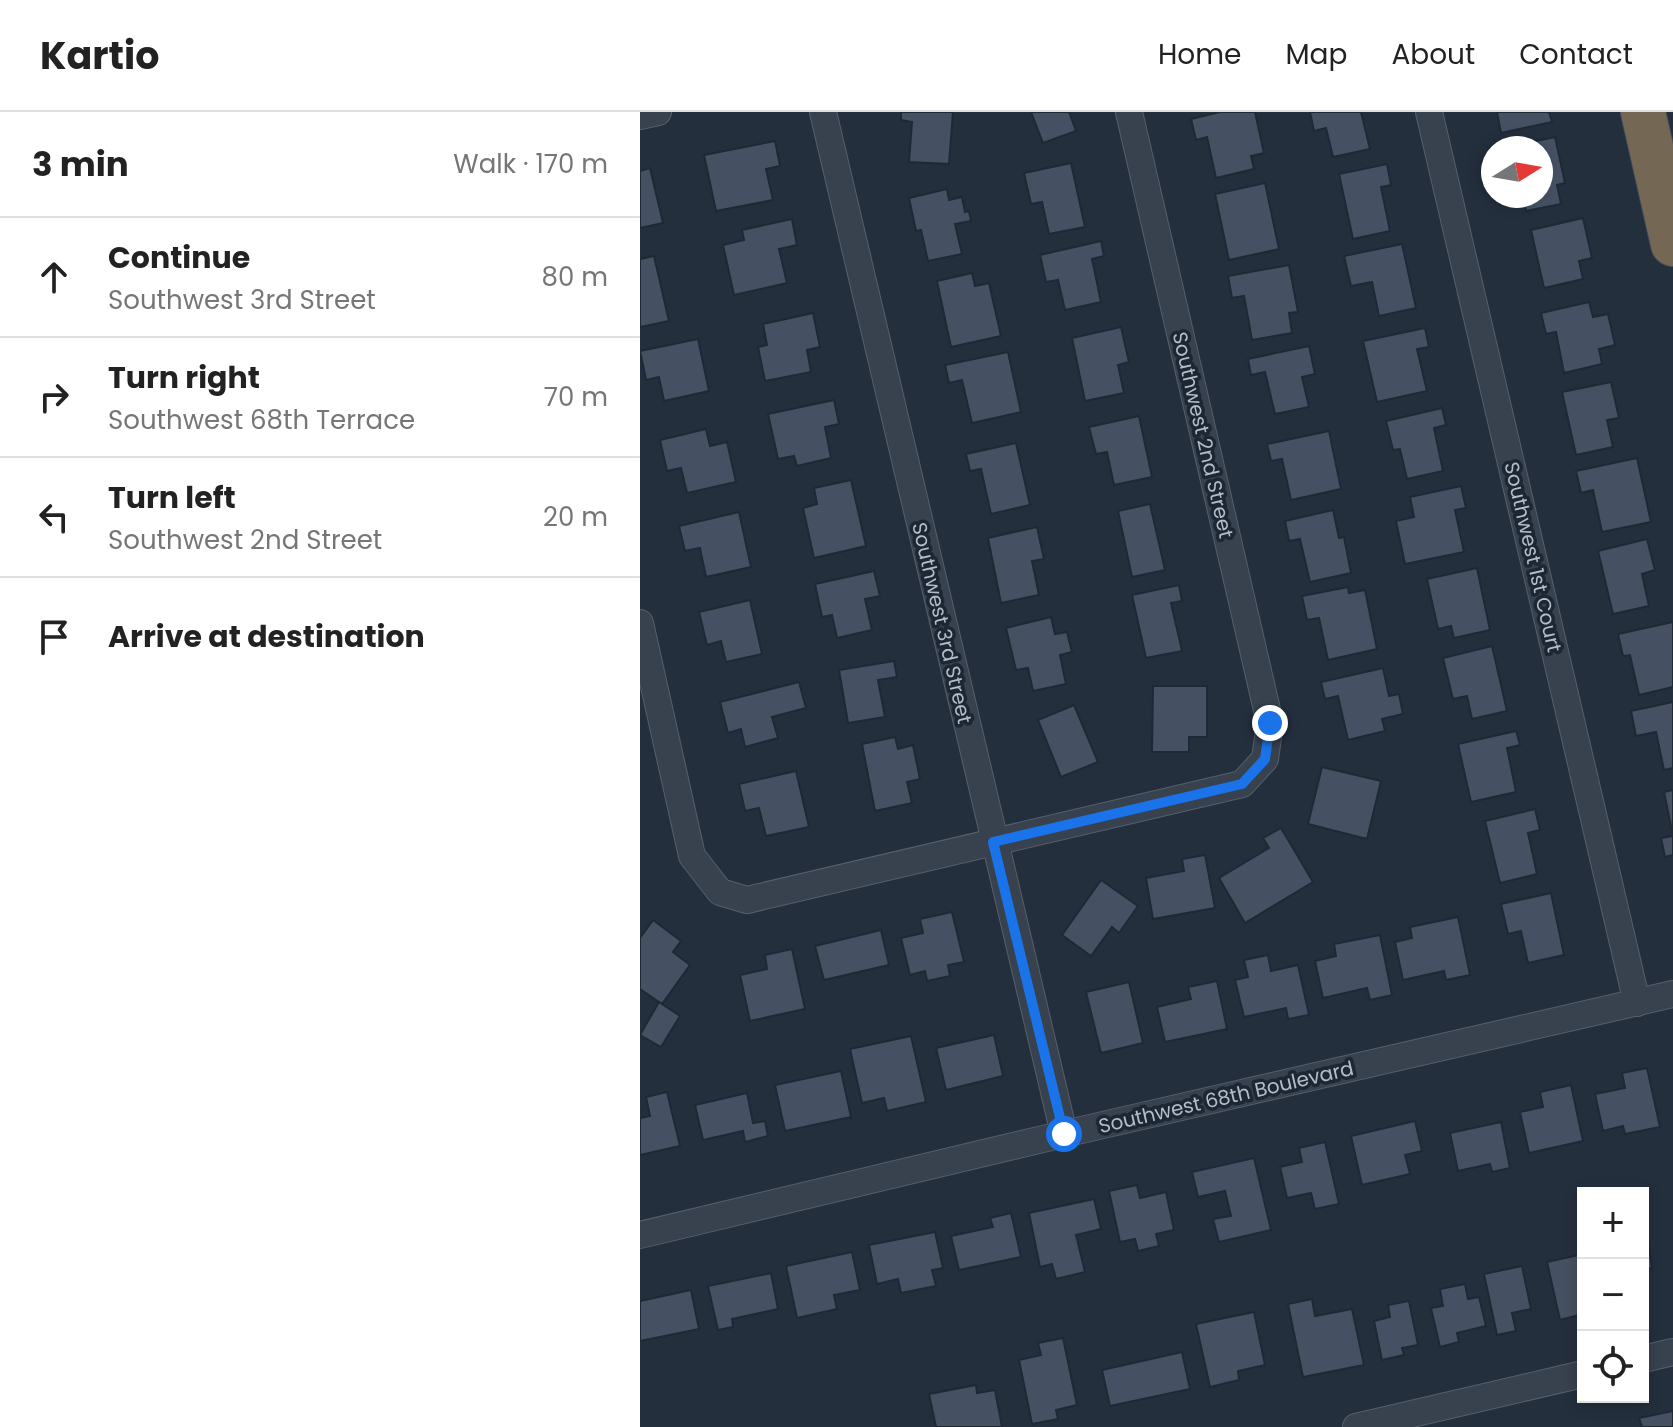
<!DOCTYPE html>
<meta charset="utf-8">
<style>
:root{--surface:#fff;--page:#f6f6f6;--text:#222;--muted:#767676;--line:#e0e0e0}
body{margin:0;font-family:Poppins,sans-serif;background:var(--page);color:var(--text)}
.controls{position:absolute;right:24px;bottom:24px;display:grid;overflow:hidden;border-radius:0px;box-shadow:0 4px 12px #0003}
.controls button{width:72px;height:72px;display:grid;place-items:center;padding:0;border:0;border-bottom:2px solid var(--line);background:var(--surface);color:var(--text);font:40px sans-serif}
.compass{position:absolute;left:841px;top:24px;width:72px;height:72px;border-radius:50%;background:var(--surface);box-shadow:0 4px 12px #0003;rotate:79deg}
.stop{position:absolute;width:24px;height:24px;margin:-18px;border:6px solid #1a73e8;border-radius:50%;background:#fff}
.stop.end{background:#1a73e8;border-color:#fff;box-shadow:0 2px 8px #0008}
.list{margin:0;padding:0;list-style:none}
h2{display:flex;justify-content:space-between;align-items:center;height:104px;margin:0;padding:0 32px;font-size:34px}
h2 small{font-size:26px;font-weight:400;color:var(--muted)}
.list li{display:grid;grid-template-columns:52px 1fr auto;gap:24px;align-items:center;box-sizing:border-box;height:120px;padding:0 32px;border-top:2px solid var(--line)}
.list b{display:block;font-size:30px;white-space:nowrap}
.list p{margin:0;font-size:26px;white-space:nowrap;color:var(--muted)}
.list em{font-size:26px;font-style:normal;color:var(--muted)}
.icon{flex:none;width:44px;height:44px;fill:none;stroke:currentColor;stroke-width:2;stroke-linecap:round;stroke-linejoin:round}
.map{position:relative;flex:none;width:1033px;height:1315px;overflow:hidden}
header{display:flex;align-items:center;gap:48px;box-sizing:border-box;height:112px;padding:0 40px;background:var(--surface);border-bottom:2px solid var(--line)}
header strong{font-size:38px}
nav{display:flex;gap:44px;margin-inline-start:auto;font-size:28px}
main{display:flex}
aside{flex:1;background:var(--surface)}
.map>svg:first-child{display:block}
.building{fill:#455162;stroke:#1f2835;stroke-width:2}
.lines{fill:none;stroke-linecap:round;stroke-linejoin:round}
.street-casing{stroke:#565f6c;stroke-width:28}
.highway-casing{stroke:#434c59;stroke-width:46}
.street{stroke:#38414e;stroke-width:26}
.highway{stroke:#746855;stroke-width:44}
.route{stroke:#1a73e8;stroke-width:10}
.labels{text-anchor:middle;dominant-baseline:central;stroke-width:7;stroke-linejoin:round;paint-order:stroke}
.street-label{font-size:20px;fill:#b4bcc9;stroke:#1d2633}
</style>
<header>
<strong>Kartio</strong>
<nav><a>Home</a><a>Map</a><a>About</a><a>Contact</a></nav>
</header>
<main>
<aside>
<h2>3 min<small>Walk · 170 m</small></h2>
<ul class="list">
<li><svg class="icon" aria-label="ahead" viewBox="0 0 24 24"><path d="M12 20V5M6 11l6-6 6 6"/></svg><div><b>Continue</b><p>Southwest 3rd Street</p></div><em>80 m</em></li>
<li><svg class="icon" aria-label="right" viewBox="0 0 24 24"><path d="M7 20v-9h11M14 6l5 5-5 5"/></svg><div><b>Turn right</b><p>Southwest 68th Terrace</p></div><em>70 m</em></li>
<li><svg class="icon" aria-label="left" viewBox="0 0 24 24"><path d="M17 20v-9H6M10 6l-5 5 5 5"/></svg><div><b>Turn left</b><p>Southwest 2nd Street</p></div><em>20 m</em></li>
<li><svg class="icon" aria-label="arrive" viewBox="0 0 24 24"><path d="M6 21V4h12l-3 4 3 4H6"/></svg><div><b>Arrive at destination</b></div></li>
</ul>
</aside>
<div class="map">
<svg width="1033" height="1315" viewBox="0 0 1033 1315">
<rect width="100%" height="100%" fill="#242f3e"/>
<g class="building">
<polygon points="261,0 313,0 309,52 269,50 272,10 261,8"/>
<polygon points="391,0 429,0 436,19 403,31"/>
<polygon points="580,0 615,0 624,41 611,44 614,57 576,66 567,25 556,28 551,7"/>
<polygon points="670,0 721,0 730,37 693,45 686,16 674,19"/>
<polygon points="857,0 909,0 912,10 861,21"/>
<polygon points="915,25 925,71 917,73 921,92 886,99 882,84 901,84 901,36 872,34"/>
<polygon points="135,29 140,54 126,57 133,88 76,99 64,43"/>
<polygon points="431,51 445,115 409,122 402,90 391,92 384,61"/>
<polygon points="747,52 751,73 741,75 750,119 713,127 699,62"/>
<polygon points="10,56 23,111 0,116 0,59"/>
<polygon points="625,71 639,137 589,148 575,82"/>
<polygon points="307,77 309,88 322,85 325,100 329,99 331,109 315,112 322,142 288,149 281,118 276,119 269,86"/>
<polygon points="943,106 952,146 939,149 943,167 904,176 891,118"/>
<polygon points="152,107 157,133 139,137 147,171 94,183 83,133 104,128 102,118"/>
<polygon points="461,129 464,144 452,147 461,190 425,198 418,168 406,170 400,143"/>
<polygon points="762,132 776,196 739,204 732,170 711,174 704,144"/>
<polygon points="14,144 29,209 0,215 0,147"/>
<polygon points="649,153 658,200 649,201 652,221 612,228 604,184 592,186 588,164"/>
<polygon points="332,161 335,174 349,171 361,224 311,235 297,169"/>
<polygon points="949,190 953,205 968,202 975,233 959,237 962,252 924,261 916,220 906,222 901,201"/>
<polygon points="173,201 180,235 167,238 171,260 125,269 118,235 127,233 123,212"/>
<polygon points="481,215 489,250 478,253 484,281 445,289 432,226"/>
<polygon points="785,216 789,235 777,237 787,279 737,290 723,229"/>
<polygon points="58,227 69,279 24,289 19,265 6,268 0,239"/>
<polygon points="669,234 675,262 662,265 669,295 635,302 625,260 611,263 608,247"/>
<polygon points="368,240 381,300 332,311 322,268 309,271 305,253"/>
<polygon points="971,270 979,306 967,308 973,335 936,343 922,280"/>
<polygon points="194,288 199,312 185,315 191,346 157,354 154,344 138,347 128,302"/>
<polygon points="802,296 806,313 794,316 803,359 767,367 760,337 753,338 746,309"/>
<polygon points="499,304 512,365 474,373 467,340 456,342 449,315"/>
<polygon points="66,317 70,334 87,330 96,370 47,381 41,356 27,359 20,328"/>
<polygon points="689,319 701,377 651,388 642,347 631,349 627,332"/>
<polygon points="376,331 390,393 351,402 341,357 330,359 326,342"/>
<polygon points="997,346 1011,410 962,420 953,378 941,381 936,359"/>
<polygon points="211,368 226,434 174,446 163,396 177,392 174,376"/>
<polygon points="821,374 826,396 815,398 824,440 765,452 756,409 774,405 770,385"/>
<polygon points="510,392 525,458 492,465 478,399"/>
<polygon points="693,398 699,426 704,425 711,461 670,470 660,427 649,429 645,409"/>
<polygon points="99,400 111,455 66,465 60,436 45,439 39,414"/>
<polygon points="397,415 404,447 392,449 399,483 361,491 348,426"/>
<polygon points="1007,427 1015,458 1002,462 1009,494 973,502 958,439"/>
<polygon points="837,456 850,518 814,526 811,514 798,517 787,467"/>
<polygon points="234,459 240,484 225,487 232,518 197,526 192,503 182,505 175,472"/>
<polygon points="539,473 542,489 531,491 542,539 506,546 492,483"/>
<polygon points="708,475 709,481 725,478 737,537 688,548 679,506 667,508 662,484"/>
<polygon points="110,488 122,542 86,550 81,529 67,533 59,500"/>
<polygon points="411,505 415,522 427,520 432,540 420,543 426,572 393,579 388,556 376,558 366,516"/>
<polygon points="1033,510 1033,575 999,583 990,543 983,544 978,522"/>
<polygon points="852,534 867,599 832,607 827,584 813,587 803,546"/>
<polygon points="254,549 257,565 238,568 245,605 208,611 199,558"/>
<polygon points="743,556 749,584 759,582 763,602 742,607 745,619 708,628 698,584 685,587 681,570"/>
<polygon points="159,570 166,596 132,605 138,626 105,635 101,617 88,621 80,590"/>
<polygon points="513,574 567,574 567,625 549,625 549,640 512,640"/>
<polygon points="1033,590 1033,656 1024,658 1016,620 996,624 991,599"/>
<polygon points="434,593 458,650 421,665 398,608"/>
<polygon points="876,619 880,633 867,636 876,680 831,690 818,632"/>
<polygon points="255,625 258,637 273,633 280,667 267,670 272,691 235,699 222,632"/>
<polygon points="682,655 741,669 727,727 668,712"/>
<polygon points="156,659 169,715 126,724 119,696 105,699 99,672"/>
<polygon points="1033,678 1033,743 1025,745 1021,726 1033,724 1024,680"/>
<polygon points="895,697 900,718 888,721 897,762 860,771 845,709"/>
<polygon points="641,716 673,770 605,811 579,766 629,736 623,726"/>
<polygon points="565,743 575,796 513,807 506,766 544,759 542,747"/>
<polygon points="461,768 498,794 479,821 472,815 451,844 422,823"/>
<polygon points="911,781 924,843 888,851 881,819 868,822 861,792"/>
<polygon points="312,800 324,850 308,853 310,864 287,869 285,859 270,863 261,826 283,821 280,807"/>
<polygon points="818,805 830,863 806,868 804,859 763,868 755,830 772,826 770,815"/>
<polygon points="13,808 41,829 33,840 50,853 22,892 0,877 0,826"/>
<polygon points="241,818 249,853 184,868 175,834"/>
<polygon points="740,823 752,883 730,888 727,876 683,886 675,849 696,844 694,832"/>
<polygon points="152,837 165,897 110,909 100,863 127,857 125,843"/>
<polygon points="628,843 631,859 658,853 669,903 648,907 646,896 604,905 595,868 608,865 604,848"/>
<polygon points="577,869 587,917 525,930 517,895 551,887 548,875"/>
<polygon points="489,870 503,931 461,941 446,880"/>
<polygon points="19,890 40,904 21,935 0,923"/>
<polygon points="354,923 363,964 306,978 296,936"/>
<polygon points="271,924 286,990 247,999 244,986 222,991 210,937"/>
<polygon points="1007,956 1020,1015 985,1022 983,1014 963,1019 955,982 985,976 982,961"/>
<polygon points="201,959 211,1005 145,1019 135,973"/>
<polygon points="931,973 943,1029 889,1041 880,1000 903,995 900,980"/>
<polygon points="27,980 40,1034 0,1043 0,1006 10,1004 6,985"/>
<polygon points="107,981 113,1011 125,1009 128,1024 105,1030 103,1019 63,1028 55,993"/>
<polygon points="775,1009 782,1039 765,1043 770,1062 722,1073 711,1024"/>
<polygon points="861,1010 870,1056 852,1060 850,1052 818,1059 810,1021"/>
<polygon points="685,1030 699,1092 675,1097 671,1081 647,1086 640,1055 662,1050 659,1036"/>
<polygon points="614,1046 631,1118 579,1130 573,1107 591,1104 585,1079 558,1085 552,1060"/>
<polygon points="497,1073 500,1086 526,1080 534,1118 516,1122 519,1134 498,1139 495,1127 480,1130 469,1079"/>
<polygon points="454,1087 461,1117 436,1123 445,1160 416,1167 412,1152 400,1155 389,1101"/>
<polygon points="371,1101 381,1145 319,1158 311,1124 353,1115 350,1106"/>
<polygon points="295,1120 303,1156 292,1158 296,1174 261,1181 258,1167 237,1172 229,1133"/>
<polygon points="1007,1122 1012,1156 1003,1158 1003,1123"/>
<polygon points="212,1140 220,1178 194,1183 197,1197 157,1206 146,1154"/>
<polygon points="943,1142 943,1202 920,1208 907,1150"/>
<polygon points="882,1154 891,1197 872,1201 876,1219 857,1223 844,1162"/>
<polygon points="131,1161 138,1197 92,1207 93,1215 78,1218 68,1174"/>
<polygon points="825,1172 828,1187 839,1185 846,1214 817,1221 819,1230 800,1235 791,1196 803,1194 800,1177"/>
<polygon points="51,1178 59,1217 0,1229 0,1189"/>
<polygon points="672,1187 675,1204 712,1197 724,1253 663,1265 648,1192"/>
<polygon points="769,1189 778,1233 762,1236 764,1243 742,1248 734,1209 750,1205 748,1193"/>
<polygon points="614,1200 625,1253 598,1259 599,1268 570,1275 556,1212"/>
<polygon points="423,1226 437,1293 416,1298 418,1307 392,1312 379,1248 401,1243 398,1231"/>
<polygon points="542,1240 550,1277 470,1294 462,1258"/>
<polygon points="336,1273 337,1281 355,1278 362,1315 296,1315 289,1282"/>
<polygon points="1033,1299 1033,1315 1002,1315 999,1306"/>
</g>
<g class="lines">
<g class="street-casing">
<g id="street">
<polyline points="183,0 424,1022"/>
<polyline points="789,0 997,891"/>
<polyline points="0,4 18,0"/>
<polyline points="0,511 52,744 80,780 107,788 602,672 625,647 630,611 489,0"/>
<polyline points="0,1123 424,1022 1033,882"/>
<polyline points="1003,1247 1033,1240"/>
<polyline points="716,1315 943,1262"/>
</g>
</g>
<g class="highway-casing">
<polyline id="highway" points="1003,0 1033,132"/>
</g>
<use href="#street" class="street"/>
<use href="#highway" class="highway"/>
</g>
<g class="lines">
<polyline class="route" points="424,1022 353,730 602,672 625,647 630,611"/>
</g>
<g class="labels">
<g class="street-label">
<text transform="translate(563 323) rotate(77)">Southwest 2nd Street</text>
<text transform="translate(893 445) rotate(77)">Southwest 1st Court</text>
<text transform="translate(302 511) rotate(77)">Southwest 3rd Street</text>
<text transform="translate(586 985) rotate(-13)">Southwest 68th Boulevard</text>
</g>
</g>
</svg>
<div class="controls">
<button>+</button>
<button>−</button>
<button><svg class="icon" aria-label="locate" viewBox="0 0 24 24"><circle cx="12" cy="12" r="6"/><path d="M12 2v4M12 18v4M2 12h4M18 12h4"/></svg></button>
</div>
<svg class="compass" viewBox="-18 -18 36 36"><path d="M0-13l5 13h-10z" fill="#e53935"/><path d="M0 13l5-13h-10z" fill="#767676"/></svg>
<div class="stop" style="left:424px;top:1022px"></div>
<div class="stop end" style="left:630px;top:611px"></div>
</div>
</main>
